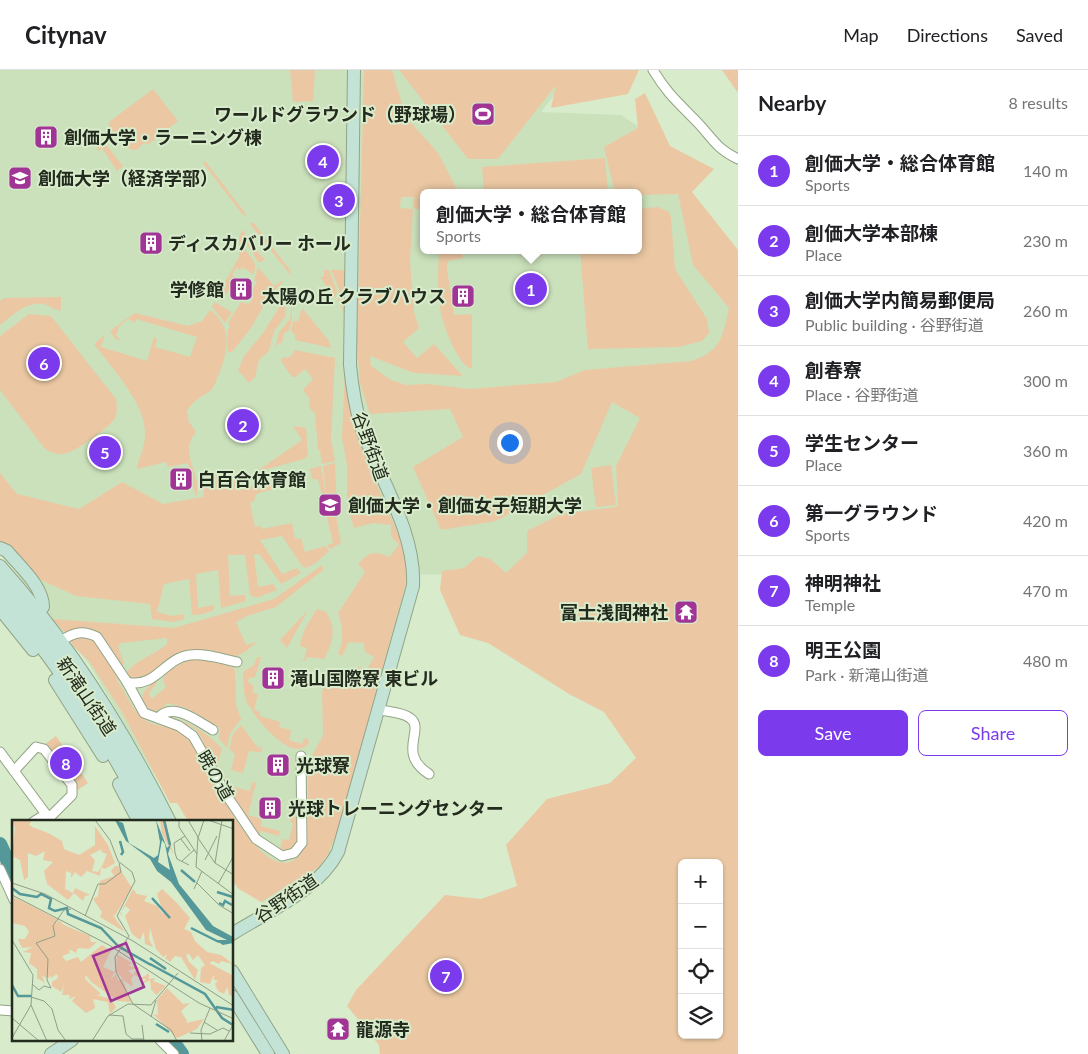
<!DOCTYPE html>
<meta charset="utf-8">
<style>
:root{--surface:#fff;--page:#f6f6f6;--text:#202124;--muted:#757577;--line:#e0e0e0;--accent:#7c3aed}
body{margin:0;font-family:Lato,"Noto Sans JP",sans-serif;background:var(--page);color:var(--text)}
.controls{position:absolute;right:15px;bottom:15px;display:grid;overflow:hidden;border-radius:8px;box-shadow:0 1px 4px #0004}
.controls button{width:45px;height:45px;display:grid;place-items:center;padding:0;border:0;border-bottom:1px solid var(--line);background:var(--surface);color:var(--text);font:25px sans-serif}
.you{position:absolute;left:509px;top:372px;width:18px;height:18px;margin:-12px;border:4px solid #fff;border-radius:50%;background:#1a73e8;box-shadow:0 0 0 8px #1a73e833}
.badge{display:grid;place-items:center;width:32px;height:32px;border-radius:50%;background:var(--accent);color:#fff;font-size:16px;font-weight:700}
.pin{position:absolute;translate:-50% -50%;border:2px solid #fff;box-shadow:0 1px 5px #0006}
.popup{position:absolute;left:420px;top:119px;width:222px;height:65px;box-sizing:border-box;display:grid;place-content:center;border-radius:8px;background:var(--surface);filter:drop-shadow(0 1px 4px #0005);font-size:16px;white-space:nowrap;color:var(--muted)}
.popup b{font-size:19px;color:var(--text)}
.popup::after{content:'';position:absolute;left:50%;top:100%;margin-left:-10px;border:10px solid transparent;border-top-color:var(--surface)}
.list{margin:0;padding:0;list-style:none}
h2{display:flex;justify-content:space-between;align-items:center;height:65px;margin:0;padding:0 20px;font-size:21px}
h2 small{font-size:16px;font-weight:400;color:var(--muted)}
.list li{display:grid;grid-template-columns:32px 1fr auto;gap:15px;align-items:center;box-sizing:border-box;height:70px;padding:0 20px;border-top:1px solid var(--line)}
.list b{display:block;font-size:19px;white-space:nowrap}
.list p{margin:0;font-size:16px;white-space:nowrap;color:var(--muted)}
.list em{font-size:16px;font-style:normal;color:var(--muted)}
.actions{display:flex;gap:10px;padding:15px 20px}
.actions a{flex:1;padding:11px 0;border:1px solid var(--accent);border-radius:8px;text-align:center;font-size:18px;color:var(--accent)}
.actions .main{background:var(--accent);color:#fff}
.icon{flex:none;width:28px;height:28px;fill:none;stroke:currentColor;stroke-width:2;stroke-linecap:round;stroke-linejoin:round}
.map{position:relative;flex:none;width:738px;height:984px;overflow:hidden}
header{display:flex;align-items:center;gap:30px;box-sizing:border-box;height:70px;padding:0 25px;background:var(--surface);border-bottom:1px solid var(--line)}
header strong{font-size:24px}
nav{display:flex;gap:28px;margin-inline-start:auto;font-size:18px}
main{display:flex}
aside{flex:1;background:var(--surface)}
.map>svg:first-child{display:block}
.built{fill:#cbe1bb;fill-rule:evenodd}
.green{fill:#ebc8a3;fill-rule:evenodd}
.lines{fill:none;stroke-linecap:round;stroke-linejoin:round}
.river{stroke:#549899;stroke-width:14}
.minor-casing{stroke:#92a486;stroke-width:11}
.secondary-casing{stroke:#92a486;stroke-width:14}
.minor{stroke:#fff;stroke-width:9}
.secondary{stroke:#c4e3d7;stroke-width:12}
.labels{text-anchor:middle;dominant-baseline:central;stroke-width:4;stroke-linejoin:round;paint-order:stroke}
.poi-label{font-size:18px;font-weight:bold;fill:#232a1e;stroke:#d8ebcb;text-anchor:start}
.street-label{font-size:18px;fill:#232a1e;stroke:#d8ebcb}
.inset-river{fill:none;stroke:#549899;stroke-width:2.5}
.inset-road{fill:none;stroke:#909e86;stroke-width:1}
.view{fill:#a03596;fill-opacity:0.15;stroke:#a03596;stroke-width:2.5}
.inset-edge{fill:none;stroke:#232a1e;stroke-width:2.5}
</style>
<header>
<strong>Citynav</strong>
<nav><a>Map</a><a>Directions</a><a>Saved</a></nav>
</header>
<main>
<div class="map">
<svg width="738" height="984" viewBox="0 0 738 984">
<rect width="100%" height="100%" fill="#d8ebcb"/>
<path class="built" d="M 0,0 L 574,0 L 541,42 L 621,45 L 648,63 L 673,85 L 733,238 L 677,416 L 506,503 L 407,505 L 406,517 L 338,763 L 329,785 L 320,798 L 263,833 L 257,827 L 238,819 L 233,811 L 232,752 L 178,723 L 166,724 L 89,594 L 0,482 ZM 424,123 L 638,123 L 638,180 L 424,180 Z"/>
<g class="green">
<polygon points="290,0 315,0 313,31 293,32"/>
<path d="M 364,0 L 392,0 L 406,47 L 438,83 L 459,123 L 424,123 L 423,140 L 413,138 L 414,127 L 401,127 L 400,138 L 413,139 L 410,192 L 414,242 L 419,258 L 403,272 L 417,288 L 434,274 L 463,306 L 414,303 L 370,286 L 371,296 L 391,310 L 406,315 L 428,314 L 469,319 L 556,312 L 585,300 L 691,291 C 721,282 723,266 729,238 L 693,195 L 678,124 L 639,125 L 638,123 L 615,123 L 604,77 L 638,58 L 635,29 L 645,23 L 670,76 L 714,99 L 692,122 L 738,180 L 738,984 L 380,984 L 379,975 L 347,936 L 356,920 L 445,825 L 481,829 L 517,816 L 506,775 L 547,729 L 610,713 L 636,688 L 604,642 L 569,624 L 488,573 L 460,565 L 440,520 L 442,501 L 464,498 L 478,486 L 490,489 L 506,503 L 527,483 L 527,461 L 561,444 L 616,437 L 618,435 L 616,396 L 640,348 L 612,332 L 581,404 L 496,451 L 441,460 L 413,397 L 463,367 L 450,339 L 370,344 L 360,313 L 357,275 ZM 682,793 L 719,793 L 719,965 L 682,965 Z"/>
<polygon points="399,0 639,0 628,24 551,38 556,15 498,89 468,89"/>
<polygon points="722,0 738,0 738,23"/>
<path d="M 153,19 L 178,51 L 149,74 L 144,73 L 136,80 C 127,80 122,74 122,66 L 115,64 L 109,56 L 109,52 Z"/>
<polygon points="104,72 123,96 117,101 102,78 99,81 96,78"/>
<polygon points="605,88 608,123 484,123 482,97"/>
<polygon points="205,91 246,144 244,146 203,93"/>
<polygon points="658,137 669,142 671,148 675,199 707,249 709,263 702,271 679,277 588,279 580,180 638,180 639,139"/>
<polygon points="253,152 290,200 291,206 250,154"/>
<path d="M 242,160 L 245,163 L 243,176 C 248,186 260,192 253,204 L 242,197 L 240,200 L 236,198 L 232,205 L 236,208 L 222,231 L 216,228 L 239,187 L 239,169 Z"/>
<polygon points="247,166 259,182 258,183 265,189 259,193 247,175"/>
<path d="M 439,180 L 462,180 L 463,188 L 448,191 L 447,199 L 454,245 L 472,244 L 472,299 C 459,297 443,256 441,243 C 437,223 438,201 439,180 Z"/>
<polygon points="258,197 274,216 281,211 283,212 270,225 251,258 232,282 229,282 227,280 228,259 230,258 228,253 241,232 249,234 254,227 250,224 257,212 254,210"/>
<polygon points="324,200 329,200 337,221 335,228 320,207 324,207"/>
<polygon points="331,200 346,200 344,243 338,230 339,219"/>
<path d="M 61,227 L 61,240 C 55,241 52,237 47,235 C 28,229 13,245 0,255 L 0,231 L 4,228 Z"/>
<polygon points="283,231 286,238 285,247 274,261 269,281 259,290 255,307 249,313 238,300 244,286 263,263"/>
<polygon points="214,232 232,242 225,253 212,237"/>
<polygon points="292,236 292,249 289,261 284,263 282,273 279,273 275,278 279,262 290,249"/>
<polygon points="303,239 329,271 331,278 295,270 295,265 291,261 293,251 298,251 301,241"/>
<path d="M 210,240 C 233,255 228,283 219,304 C 217,308 214,318 210,321 C 203,326 192,331 187,341 L 189,352 L 196,362 C 177,385 203,400 196,428 L 188,393 L 168,397 L 166,392 L 137,399 C 139,387 145,377 145,365 C 147,335 111,297 94,274 L 105,265 L 101,277 L 147,291 L 154,267 L 157,269 L 155,277 L 190,287 L 197,267 L 136,249 L 135,253 L 129,249 L 119,256 L 116,266 L 121,270 L 115,269 L 110,261 L 135,243 L 188,256 L 202,251 Z"/>
<path d="M 29,244 L 51,246 L 116,329 C 117,336 118,345 113,351 C 105,360 74,383 63,384 C 56,385 51,382 45,379 L 0,320 L 0,266 Z"/>
<polygon points="295,280 335,288 331,368 335,391 322,394 320,381 318,380 315,344 309,337 310,329 303,320 313,309 305,299 295,307 292,307 281,291 282,288 290,287"/>
<path d="M 345,300 C 346,358 383,424 404,479 L 407,497 L 405,517 L 337,762 L 328,784 L 319,797 L 261,832 L 239,819 L 233,811 L 232,752 L 188,751 L 177,733 L 170,733 L 122,642 L 89,591 L 73,576 L 70,569 C 101,563 109,588 121,612 L 115,608 C 125,620 130,636 141,647 C 153,659 177,654 189,669 C 204,688 274,852 308,770 L 308,694 L 323,665 L 322,622 L 329,601 L 336,599 L 346,601 L 359,597 L 367,600 L 374,587 L 365,582 L 364,573 L 349,572 L 342,586 L 338,584 C 344,569 343,558 338,543 L 365,502 L 358,494 C 368,482 375,480 389,487 L 399,475 L 391,466 L 391,455 L 373,453 L 354,458 L 347,436 L 347,395 L 342,368 Z"/>
<polygon points="293,356 306,358 308,386 304,389 256,402 302,370"/>
<polygon points="335,393 337,442 332,442 326,423 323,396"/>
<polygon points="611,395 616,435 596,437 591,398"/>
<polygon points="321,396 329,444 336,446 341,473 330,479 327,475 333,473 318,409 312,409 310,399"/>
<polygon points="303,401 305,408 302,404 286,408 286,415 256,424 254,431 250,433 255,457 261,456 262,459 292,453 295,469 301,468 305,482 326,476 329,481 317,492 306,498 302,496 282,466 260,470 282,504 297,498 301,503 281,514 259,484 254,484 258,517 273,514 277,520 256,528 250,525 245,485 228,485 230,526 245,525 246,531 221,538 218,500 196,504 198,538 214,535 214,540 203,544 192,545 189,509 164,514 157,542 173,546 183,544 184,549 174,552 152,549 150,534 76,526 37,508 0,472 0,403 17,424 79,439 122,412 163,434 203,427 205,405 224,403 228,407 235,407 245,418"/>
<path d="M 322,495 L 323,500 L 276,537 L 247,546 L 236,552 L 246,575 L 257,572 L 245,582 L 232,588 L 176,587 L 141,609 L 129,608 L 126,604 C 132,592 156,584 167,574 L 167,568 L 121,573 L 118,576 L 124,594 L 121,596 C 106,572 98,548 65,563 L 52,549 L 174,558 L 274,529 Z"/>
<path d="M 317,539 L 326,542 C 337,558 333,573 324,589 L 307,587 L 305,591 L 298,590 L 304,590 L 307,578 L 300,576 C 301,563 310,550 317,539 Z"/>
<polygon points="308,540 287,578 280,570"/>
<path d="M 257,587 L 261,587 L 255,607 L 249,608 L 248,612 L 253,615 L 253,623 L 258,624 L 254,640 L 260,642 L 260,646 L 280,652 L 279,657 L 291,660 L 289,670 L 302,674 L 304,668 L 308,669 L 309,673 C 292,696 252,645 246,630 C 243,621 244,611 243,602 L 254,595 Z"/>
<path d="M 200,589 L 233,597 L 235,601 L 236,635 L 241,649 L 230,664 L 227,678 L 219,669 L 220,658 L 186,638 L 167,633 L 163,639 L 153,641 C 132,629 146,617 160,608 L 149,623 L 152,629 L 166,617 L 163,610 C 166,598 188,589 200,589 Z"/>
<path d="M 165,645 C 187,651 207,662 222,679 L 216,701 L 200,665 L 195,659 Z"/>
<polygon points="241,655 258,678 262,676 261,682 249,681 243,703 231,700 235,684 229,679 233,664"/>
<polygon points="56,666 88,713 76,721 45,674"/>
<polygon points="224,691 221,704 229,716 250,721 252,712 256,713 248,745 262,749 261,756 280,761 279,766 261,761 259,767 220,706"/>
<polygon points="299,725 300,768 291,781 279,782 283,769 289,770 293,754 288,748 292,731"/>
</g>
<g class="lines">
<g class="river">
<polyline points="0,774 14,805"/>
<polyline points="172,970 182,984"/>
</g>
<g class="minor-casing">
<g id="minor">
<path d="M 653,0 C 668,25 679,33 698,53 C 713,69 717,79 738,89"/>
<path d="M 61,571 C 74,562 83,560 97,567 L 127,612"/>
<path d="M 237,592 C 222,589 205,583 190,585 C 164,588 156,619 127,612 L 144,643 L 179,656 L 193,666 L 229,729 L 256,769 L 282,786 L 294,783 L 302,773 L 301,686"/>
<path d="M 380,640 C 390,642 402,642 410,648 C 426,659 396,683 429,704"/>
<path d="M 158,648 C 173,631 197,651 213,660"/>
<polyline points="0,682 51,751"/>
<polyline points="14,701 36,677 44,679 72,715 72,725 49,748"/>
<polyline points="33,752 46,744"/>
<polyline points="0,799 14,830"/>
<polyline points="0,940 14,941"/>
<polyline points="160,970 174,984"/>
</g>
</g>
<g class="secondary-casing">
<g id="secondary">
<path d="M 0,478 L 7,481 C 20,497 43,516 43,537"/>
<path d="M 0,496 C 69,573 124,660 170,752"/>
<path d="M 0,510 C 64,585 116,665 160,752"/>
<path d="M 0,525 C 59,595 108,670 149,752"/>
<polyline points="0,539 33,580"/>
<polyline points="55,610 103,686"/>
<polyline points="119,714 139,752"/>
<path d="M 232,864 C 268,841 318,821 338,782 L 413,516 C 416,461 378,407 361,356 C 355,336 352,316 350,295 L 354,0"/>
<polyline points="232,901 283,984"/>
<polyline points="232,926 268,984"/>
<polyline points="51,984 72,970"/>
</g>
</g>
<use href="#minor" class="minor"/>
<use href="#secondary" class="secondary"/>
</g>
<defs>
<g id="stadium-square" transform="scale(1.25)"><rect x="-9" y="-9" width="18" height="18" rx="4" fill="#a03596" stroke="#d8ebcb"/><path d="M0-5a6.5 5 0 1 0 0 10a6.5 5 0 1 0 0-10ZM-3.5-1.8h7v3.6h-7Z" fill="#fff"/></g>
<g id="building-square" transform="scale(1.25)"><rect x="-9" y="-9" width="18" height="18" rx="4" fill="#a03596" stroke="#d8ebcb"/><path d="M-4-6H4V6H1V3H-1V6H-4ZM-2.5-4.3h1.7v1.8h-1.7ZM.8-4.3h1.7v1.8H.8ZM-2.5-1h1.7V.8h-1.7ZM.8-1h1.7V.8H.8Z" fill="#fff"/></g>
<g id="university-square" transform="scale(1.25)"><rect x="-9" y="-9" width="18" height="18" rx="4" fill="#a03596" stroke="#d8ebcb"/><path d="M0-5L7-2L0 1L-7-2ZM-4 1L0 2.5L4 1V4Q0 6-4 4Z" fill="#fff"/></g>
<g id="temple-square" transform="scale(1.25)"><rect x="-9" y="-9" width="18" height="18" rx="4" fill="#a03596" stroke="#d8ebcb"/><path d="M0-6L5-2H3V0L6.5 2.5H4V6H1.5V3h-3V6H-4V2.5H-6.5L-3 0V-2H-5Z" fill="#fff"/></g>
</defs>
<g fill-rule="evenodd">
<use href="#stadium-square" x="483" y="44"/>
<use href="#building-square" x="46" y="67"/>
<use href="#university-square" x="20" y="108"/>
<use href="#building-square" x="151" y="173"/>
<use href="#building-square" x="241" y="219"/>
<use href="#building-square" x="463" y="226"/>
<use href="#building-square" x="181" y="409"/>
<use href="#university-square" x="330" y="435"/>
<use href="#temple-square" x="686" y="542"/>
<use href="#building-square" x="273" y="608"/>
<use href="#building-square" x="278" y="695"/>
<use href="#building-square" x="270" y="738"/>
<use href="#temple-square" x="338" y="959"/>
</g>
<g class="labels">
<g class="poi-label">
<text x="466" y="44" text-anchor="end">ワールドグラウンド（野球場）</text>
<text x="64" y="67">創価大学・ラーニング棟</text>
<text x="38" y="108">創価大学（経済学部）</text>
<text x="168" y="173">ディスカバリー ホール</text>
<text x="224" y="219" text-anchor="end">学修館</text>
<text x="446" y="226" text-anchor="end">太陽の丘 クラブハウス</text>
<text x="198" y="409">白百合体育館</text>
<text x="348" y="435">創価大学・創価女子短期大学</text>
<text x="668" y="542" text-anchor="end">富士浅間神社</text>
<text x="290" y="608">滝山国際寮 東ビル</text>
<text x="296" y="695">光球寮</text>
<text x="288" y="738">光球トレーニングセンター</text>
<text x="356" y="959">龍源寺</text>
</g>
<g class="street-label">
<text transform="translate(371 376) rotate(70)">谷野街道</text>
<text transform="translate(87 626) rotate(56)">新滝山街道</text>
<text transform="translate(216 705) rotate(60)">暁の道</text>
<text transform="translate(286 828) rotate(-34)">谷野街道</text>
</g>
</g>
<g transform="translate(12 750)">
<rect width="221" height="221" fill="#d8ebcb"/>
<path d="M 0,0 L 19,1 L 17,5 L 20,7 L 36,13 L 50,21 L 52,29 L 67,35 L 83,25 L 83,6 L 96,25 L 103,43 L 93,49 L 89,47 L 88,56 L 75,51 L 69,57 L 63,52 L 59,58 L 59,53 L 54,51 L 53,69 L 61,73 L 63,68 L 78,75 L 73,76 L 71,81 L 62,73 L 56,80 L 35,64 L 32,51 L 41,42 L 31,40 L 33,31 L 24,36 L 16,33 L 16,57 L 12,60 L 8,40 L 0,36 L 3,8 ZM 90,29 L 89,32 L 95,34 L 91,44 L 86,52 L 80,51 L 83,40 L 78,35 ZM 148,0 L 154,1 L 161,34 L 150,14 ZM 103,46 L 106,46 L 120,68 L 103,95 L 101,95 L 113,112 L 88,97 L 90,92 L 81,79 L 86,76 L 88,61 L 102,56 L 99,51 ZM 121,69 L 125,74 L 135,76 L 132,81 L 145,86 L 152,95 L 145,74 L 150,69 L 163,81 L 178,98 L 172,109 L 179,112 L 183,121 L 195,132 L 209,135 L 221,144 L 209,141 L 207,144 L 201,141 L 197,143 L 220,155 L 221,176 L 217,175 L 215,167 L 212,174 L 206,171 L 203,164 L 206,160 L 202,160 L 202,154 L 198,164 L 188,162 L 189,148 L 193,145 L 186,135 L 181,140 L 177,134 L 174,135 L 177,142 L 186,150 L 183,160 L 169,137 L 163,136 L 158,142 L 153,138 L 155,134 L 151,137 L 144,129 L 138,108 L 137,119 L 141,127 L 133,124 L 132,112 L 128,120 L 120,114 L 113,96 L 118,90 L 114,86 L 109,91 L 110,96 L 108,94 ZM 0,76 L 45,99 L 42,106 L 47,100 L 52,105 L 78,116 L 79,122 L 85,122 L 77,129 L 66,128 L 64,133 L 57,129 L 58,133 L 50,136 L 54,141 L 66,137 L 69,142 L 90,125 L 99,131 L 91,147 L 103,152 L 98,160 L 104,154 L 106,160 L 111,159 L 104,151 L 105,134 L 120,143 L 116,146 L 126,147 L 128,150 L 124,148 L 116,151 L 121,155 L 123,151 L 128,154 L 128,157 L 122,155 L 119,159 L 121,167 L 111,160 L 119,182 L 106,181 L 79,162 L 74,155 L 73,159 L 89,174 L 85,175 L 98,179 L 104,187 L 98,194 L 96,182 L 81,179 L 83,188 L 74,193 L 60,181 L 64,176 L 57,179 L 58,175 L 50,175 L 52,165 L 49,172 L 40,166 L 40,162 L 46,158 L 45,154 L 39,158 L 38,155 L 37,158 L 30,156 L 33,163 L 25,158 L 25,149 L 17,143 L 19,133 L 11,132 L 21,127 L 10,128 L 6,119 L 13,119 L 17,112 L 13,106 L 0,103 ZM 137,153 L 137,159 L 143,158 L 141,161 L 154,166 L 144,175 L 139,169 L 138,160 L 130,164 L 134,159 L 128,159 ZM 155,168 L 171,184 L 178,183 L 169,191 L 175,201 L 174,203 L 192,199 L 185,209 L 165,218 L 141,194 L 146,195 L 145,180 Z" fill="#ebc8a3" fill-rule="evenodd"/>
<path d="M 103,0 L 111,3 L 117,23 L 142,38 L 146,35 L 148,22 L 144,0 L 155,28 L 159,24 L 156,34 L 167,64 L 201,106 L 221,117 L 221,123 L 211,125 L 203,120 L 215,120 L 194,110 L 159,62 L 145,51 L 138,39 L 114,21 ZM 150,20 L 153,24 L 158,50 L 146,42 Z" fill="#549899" fill-rule="evenodd"/>
<path class="inset-river" d="M 152,0 L 158,25M 108,21 L 111,32 L 109,35M 169,50 L 183,62M 0,68 L 8,74 L 25,77 L 29,74 L 39,79 L 37,88 L 43,91 L 55,88 L 56,94 L 89,108 L 106,126 L 139,145M 205,72 L 221,77M 140,78 L 158,98M 207,83 L 211,85 L 213,81 L 220,85M 179,108 L 207,122M 138,138 L 154,149M 138,144 L 193,174 L 210,198 L 221,205M 0,165 L 6,176 L 20,176M 204,187 L 222,190M 144,204 L 157,212"/>
<path class="inset-road" d="M 83,0 L 98,20 L 106,41 L 120,52 L 123,61 L 105,96 L 117,116 L 103,137 L 104,152 L 121,184 L 159,210 L 165,221M 167,0 L 167,7 L 185,34M 176,0 L 186,17 L 184,47 L 222,75M 192,0 L 186,18 L 203,43 L 222,55M 196,0 L 222,9M 173,16 L 162,23 L 163,33 L 165,39 L 177,45M 169,19 L 178,31M 193,40 L 205,16M 170,41 L 182,30M 203,43 L 210,0M 184,62 L 207,85 L 222,94M 0,63 L 33,74 L 121,121 L 222,186M 206,64 L 221,37M 182,69 L 190,51M 0,75 L 97,125 L 187,183 L 222,199M 73,96 L 86,64 L 93,64 L 109,52 L 107,43M 0,120 L 21,155 L 19,185 L 0,218M 20,164 L 27,170 L 32,166 L 39,168M 39,168 L 35,160 L 36,139 L 24,123 L 43,116 L 41,106 L 52,90 L 59,89M 19,177 L 32,181 L 40,189 L 46,210 L 54,221M 19,185 L 35,221M 97,195 L 111,196 L 114,214 L 120,219 L 131,219M 139,197 L 144,180M 0,198 L 27,221M 192,202 L 205,210M 130,205 L 132,221M 178,213 L 198,214 L 211,208 L 217,211M 80,221 L 96,196 L 116,184 L 139,185 L 166,153M 190,221 L 189,210 L 198,188M 212,221 L 222,203"/>
<path class="view" d="M 114,123 L 132,167 L 99,181 L 81,136 Z"/>
<rect width="221" height="221" class="inset-edge"/>
</g>
</svg>
<div class="controls">
<button>+</button>
<button>−</button>
<button><svg class="icon" aria-label="locate" viewBox="0 0 24 24"><circle cx="12" cy="12" r="6"/><path d="M12 2v4M12 18v4M2 12h4M18 12h4"/></svg></button>
<button><svg class="icon" aria-label="layers" viewBox="0 0 24 24"><path d="M12 4l9 5-9 5-9-5zM3 14l9 5 9-5"/></svg></button>
</div>
<div class="you"></div>
<div class="pin badge" style="left:531px;top:219px">1</div>
<div class="popup"><b>創価大学・総合体育館</b>Sports</div>
<div class="pin badge" style="left:243px;top:355px">2</div>
<div class="pin badge" style="left:339px;top:130px">3</div>
<div class="pin badge" style="left:323px;top:91px">4</div>
<div class="pin badge" style="left:105px;top:382px">5</div>
<div class="pin badge" style="left:44px;top:293px">6</div>
<div class="pin badge" style="left:446px;top:906px">7</div>
<div class="pin badge" style="left:66px;top:693px">8</div>
</div>
<aside>
<h2>Nearby<small>8 results</small></h2>
<ul class="list">
<li><span class="badge">1</span><div><b>創価大学・総合体育館</b><p>Sports</p></div><em>140 m</em></li>
<li><span class="badge">2</span><div><b>創価大学本部棟</b><p>Place</p></div><em>230 m</em></li>
<li><span class="badge">3</span><div><b>創価大学内簡易郵便局</b><p>Public building · 谷野街道</p></div><em>260 m</em></li>
<li><span class="badge">4</span><div><b>創春寮</b><p>Place · 谷野街道</p></div><em>300 m</em></li>
<li><span class="badge">5</span><div><b>学生センター</b><p>Place</p></div><em>360 m</em></li>
<li><span class="badge">6</span><div><b>第一グラウンド</b><p>Sports</p></div><em>420 m</em></li>
<li><span class="badge">7</span><div><b>神明神社</b><p>Temple</p></div><em>470 m</em></li>
<li><span class="badge">8</span><div><b>明王公園</b><p>Park · 新滝山街道</p></div><em>480 m</em></li>
</ul>
<div class="actions"><a class="main">Save</a><a>Share</a></div>
</aside>
</main>
